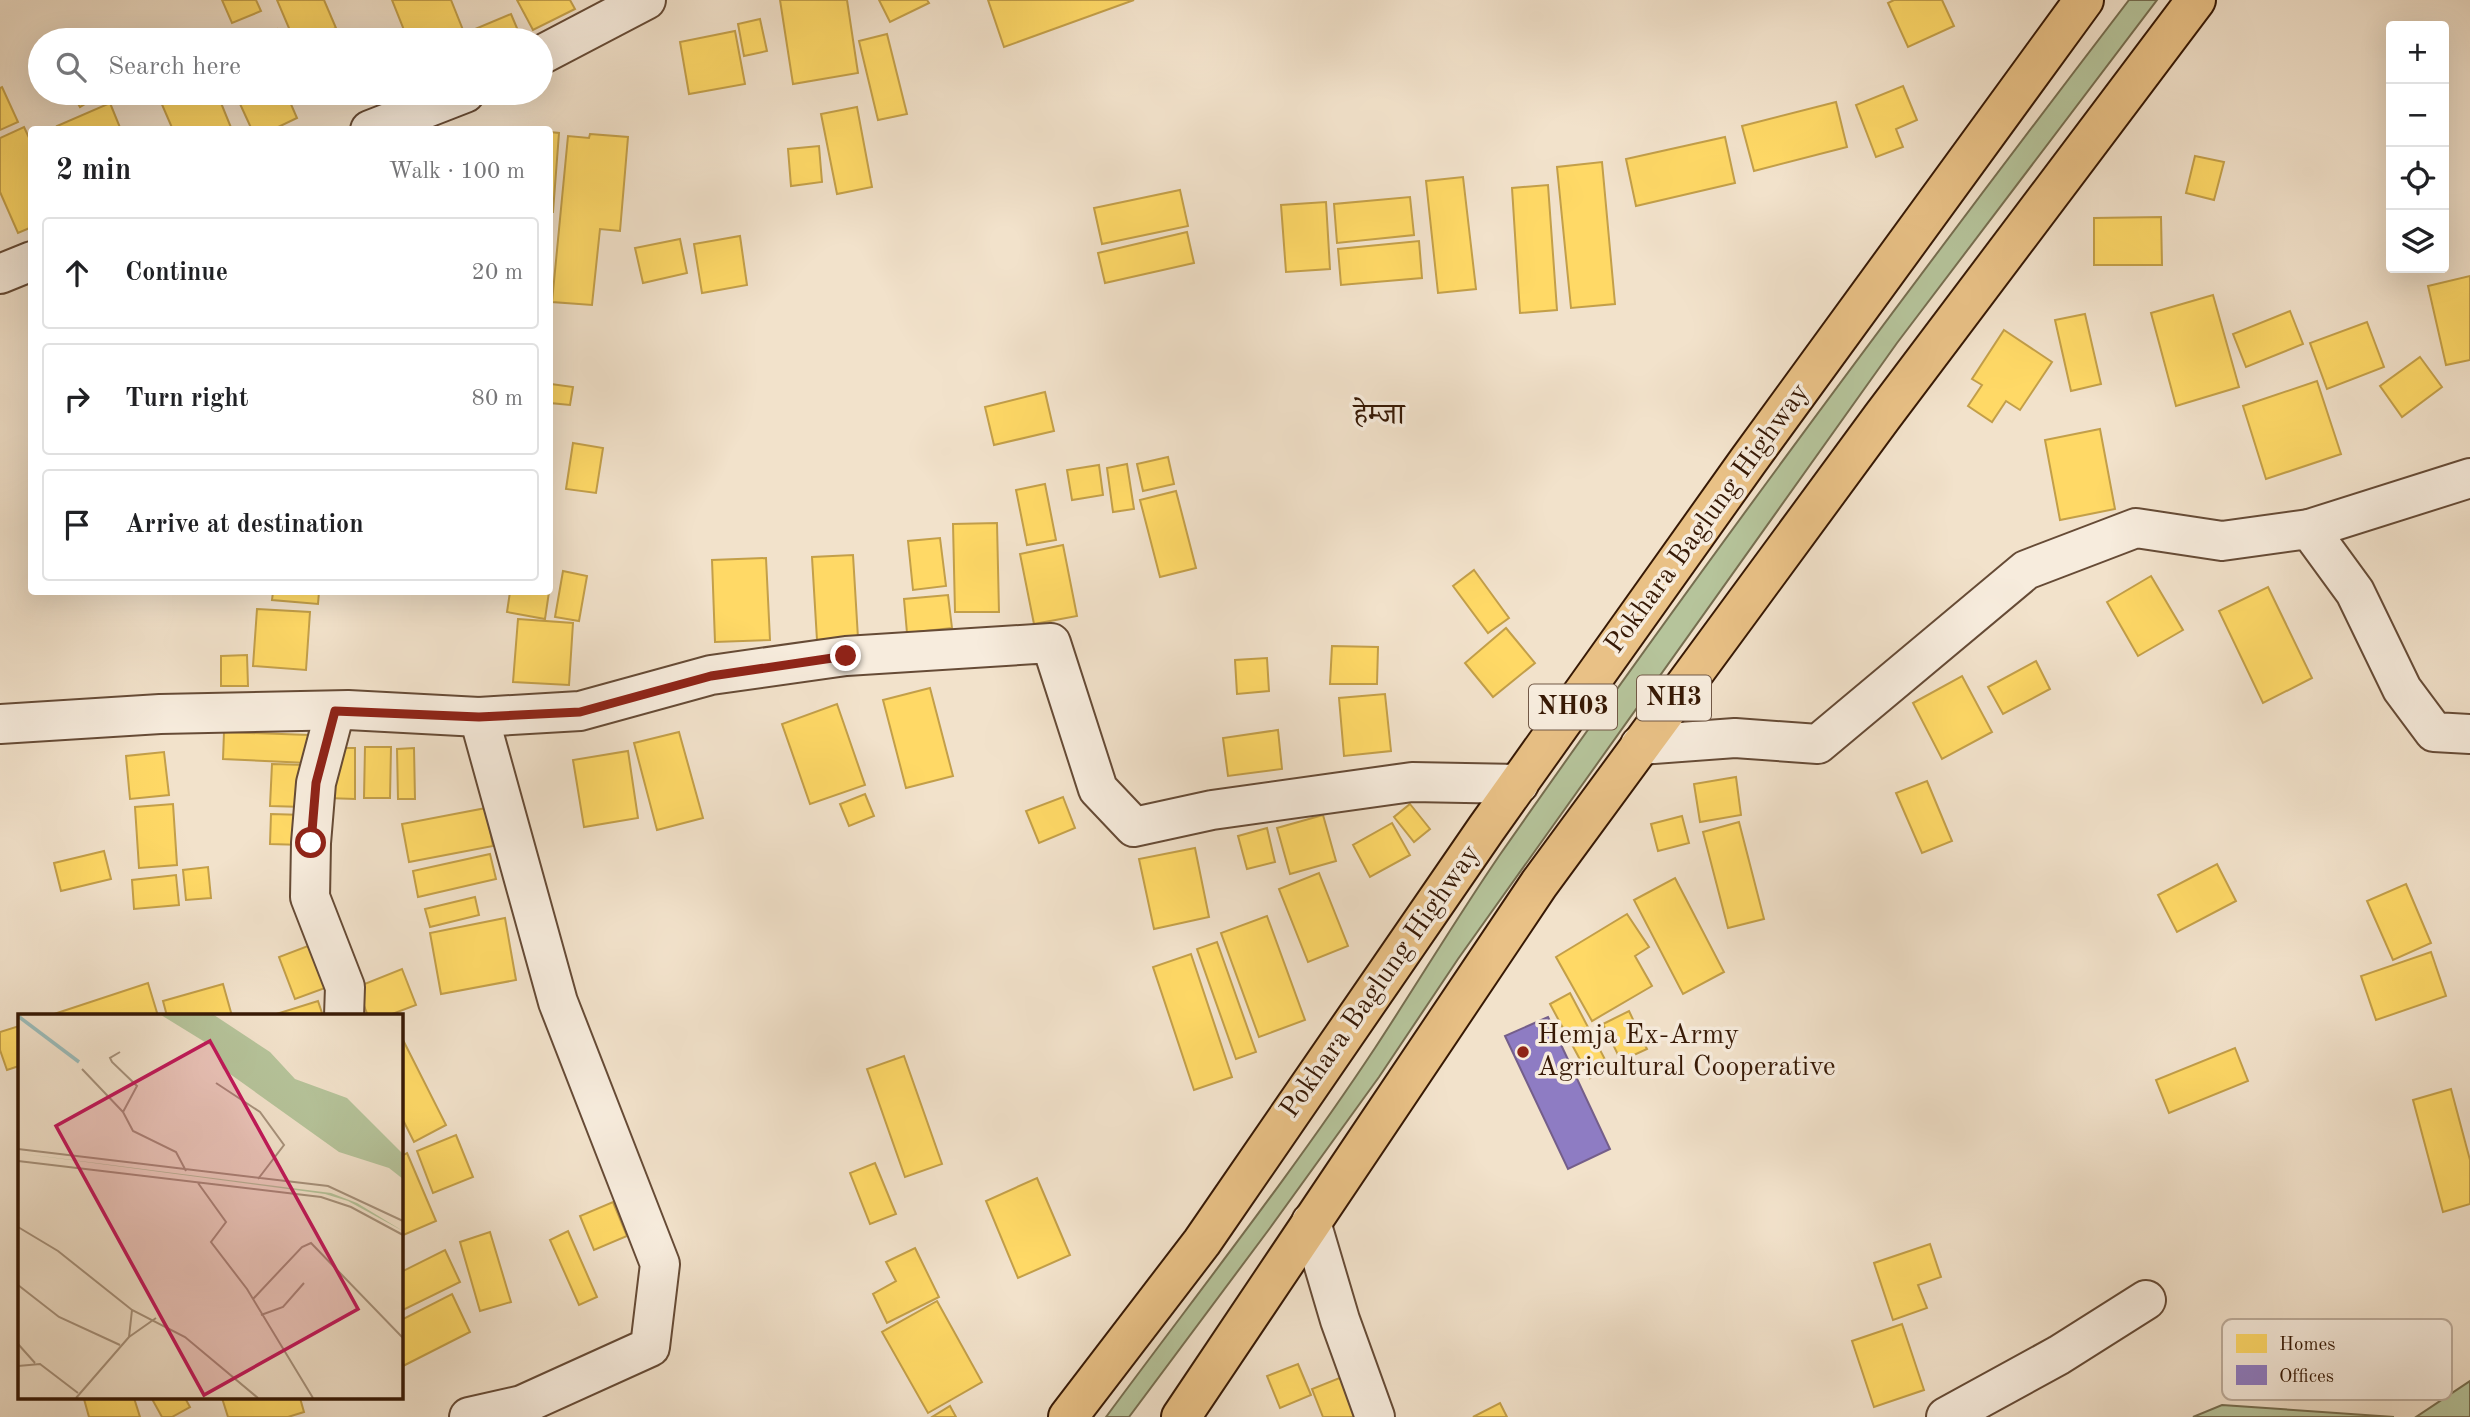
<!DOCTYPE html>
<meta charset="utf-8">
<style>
:root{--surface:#fff;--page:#f6f6f6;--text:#202124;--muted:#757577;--line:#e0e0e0}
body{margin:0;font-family:"Old Standard TT","Noto Serif Devanagari",serif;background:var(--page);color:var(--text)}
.controls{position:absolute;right:21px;top:21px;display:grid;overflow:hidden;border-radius:7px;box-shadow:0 7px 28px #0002}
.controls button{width:63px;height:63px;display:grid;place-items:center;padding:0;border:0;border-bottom:2px solid var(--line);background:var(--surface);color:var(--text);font:35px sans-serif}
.stop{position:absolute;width:21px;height:21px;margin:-16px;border:5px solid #8f2418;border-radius:50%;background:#fff}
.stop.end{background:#8f2418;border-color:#fff;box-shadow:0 2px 7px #0008}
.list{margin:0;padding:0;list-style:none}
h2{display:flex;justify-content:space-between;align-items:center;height:91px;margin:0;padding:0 28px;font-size:30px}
h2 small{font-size:23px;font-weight:400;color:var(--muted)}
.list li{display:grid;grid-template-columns:46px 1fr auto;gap:21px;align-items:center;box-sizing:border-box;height:112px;margin:0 14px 14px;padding:0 14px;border:2px solid var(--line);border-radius:7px}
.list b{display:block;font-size:26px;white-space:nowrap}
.list em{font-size:23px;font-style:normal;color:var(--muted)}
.icon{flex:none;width:38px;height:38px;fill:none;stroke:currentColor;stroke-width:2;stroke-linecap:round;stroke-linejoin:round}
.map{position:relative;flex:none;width:2470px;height:1417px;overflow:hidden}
.search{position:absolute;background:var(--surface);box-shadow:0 7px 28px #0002;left:28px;top:28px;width:525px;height:77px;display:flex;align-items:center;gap:18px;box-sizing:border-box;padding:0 24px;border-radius:38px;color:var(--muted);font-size:26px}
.panel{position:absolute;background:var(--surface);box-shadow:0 7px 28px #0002;left:28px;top:126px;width:525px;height:469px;border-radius:7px}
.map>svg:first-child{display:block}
.green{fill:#b6c49b;stroke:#766e50;stroke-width:2}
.homes{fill:#ffd966;stroke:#c39f49;stroke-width:2}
.offices{fill:#8e7cc3;stroke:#745e8a;stroke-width:2}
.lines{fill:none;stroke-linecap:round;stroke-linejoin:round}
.street-casing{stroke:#664b36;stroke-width:42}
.highway-casing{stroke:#371905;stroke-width:42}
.street{stroke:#f7ecdd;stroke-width:38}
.highway{stroke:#e9c186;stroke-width:38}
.route{stroke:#8f2418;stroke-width:9}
.poi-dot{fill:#8f2418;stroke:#f7ecdd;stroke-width:2.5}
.labels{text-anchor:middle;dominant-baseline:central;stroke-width:7;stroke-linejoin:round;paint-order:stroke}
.shield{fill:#f7ecdd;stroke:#715846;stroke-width:2}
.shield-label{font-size:26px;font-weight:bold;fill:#371905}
.street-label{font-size:28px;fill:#371905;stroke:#f7ecdd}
.poi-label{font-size:28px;fill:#371905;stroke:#f7ecdd;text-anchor:start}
.neighbourhood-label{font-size:30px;fill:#371905;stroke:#f7ecdd}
.inset-river{fill:none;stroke:#9cbdbb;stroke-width:3.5}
.inset-road{fill:none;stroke:#a7927c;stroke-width:2}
.view{fill:#c2185b;fill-opacity:0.15;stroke:#c2185b;stroke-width:3.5}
.inset-edge{fill:none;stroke:#371905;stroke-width:3.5}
.key{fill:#f7ecdd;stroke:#bdad9c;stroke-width:2}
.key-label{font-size:19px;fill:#371905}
</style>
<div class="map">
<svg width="2470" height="1417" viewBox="0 0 2470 1417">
<rect width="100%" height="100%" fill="#f2e2cb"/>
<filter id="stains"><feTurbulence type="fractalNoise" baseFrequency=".00286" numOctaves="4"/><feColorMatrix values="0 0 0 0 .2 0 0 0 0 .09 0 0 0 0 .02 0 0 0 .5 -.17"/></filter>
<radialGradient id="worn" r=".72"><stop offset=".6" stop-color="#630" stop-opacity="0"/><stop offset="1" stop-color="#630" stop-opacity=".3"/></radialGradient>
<g class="green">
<path d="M 2129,0 L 2157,0 L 1897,343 L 1458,959 L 1379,1077 L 1270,1228 L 1129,1417 L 1106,1417 C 1196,1295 1291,1175 1375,1048 C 1417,984 1456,919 1499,856 C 1702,565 1914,281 2129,0 Z"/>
<polygon points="2470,1381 2470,1417 2416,1417"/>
<polygon points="2222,1405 2394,1417 2193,1417"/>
</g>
<g class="homes">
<polygon points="222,0 256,0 261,11 232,23"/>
<polygon points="277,0 324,0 336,28 308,40 294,40"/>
<polygon points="392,0 451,0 467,40 408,40"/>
<polygon points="517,0 570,0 575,9 533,30"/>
<polygon points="780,0 847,0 858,73 793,84"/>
<polygon points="879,0 927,0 929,3 890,22"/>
<polygon points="988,0 1134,0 1004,47"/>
<polygon points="1894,0 1942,0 1954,26 1908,47 1888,3"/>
<polygon points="511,14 522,40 480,40 475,29"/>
<polygon points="760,19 767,51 744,56 738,24"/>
<polygon points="277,29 282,40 253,40"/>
<polygon points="735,31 745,84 689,94 680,42"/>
<polygon points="887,34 907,114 878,120 859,41"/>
<polygon points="1903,86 1917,120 1896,129 1903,147 1876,157 1856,105"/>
<polygon points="2,87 18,122 0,130 0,88"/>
<polygon points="72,93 101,93 101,94 80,107"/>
<polygon points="157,93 217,93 232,130 173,130"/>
<polygon points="235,93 306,93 307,95 290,102 297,118 272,130 252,130"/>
<polygon points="1836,102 1847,147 1754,171 1742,126"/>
<polygon points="110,103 121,130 59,130 57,126"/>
<polygon points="857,107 872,187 837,194 821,114"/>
<polygon points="24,127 32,144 32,227 18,233 0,192 0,138"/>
<polygon points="550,132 559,133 553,212 550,212"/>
<polygon points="590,134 628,137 620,231 600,229 592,305 552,302 568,136 589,138"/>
<polygon points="1725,137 1735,183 1636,206 1626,159"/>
<polygon points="819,146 822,182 791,186 788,149"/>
<polygon points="2195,156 2224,162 2214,200 2186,193"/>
<polygon points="1602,162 1615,304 1571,308 1557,167"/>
<polygon points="1463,177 1476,289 1438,293 1426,181"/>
<polygon points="1548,185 1557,310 1520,313 1512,188"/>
<polygon points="1180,190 1188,226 1102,244 1094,208"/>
<polygon points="1410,197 1414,235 1337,243 1334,204"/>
<polygon points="1326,202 1330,269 1286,272 1281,205"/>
<polygon points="2161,217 2162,265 2094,265 2094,218"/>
<polygon points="1187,232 1194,263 1105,283 1098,253"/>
<polygon points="740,236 747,285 702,293 694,244"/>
<polygon points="680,239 687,273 643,283 635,248"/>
<polygon points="1419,241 1422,278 1341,285 1338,249"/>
<polygon points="2470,276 2470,360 2446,365 2428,286"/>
<polygon points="2213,295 2239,387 2176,406 2151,313"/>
<polygon points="2290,311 2303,344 2246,367 2233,334"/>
<polygon points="2085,314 2101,384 2071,391 2055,320"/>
<polygon points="2367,322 2384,367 2327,389 2310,343"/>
<polygon points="2004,330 2052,362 2020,410 2006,401 1992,422 1968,406 1982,385 1972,379"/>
<polygon points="2420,357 2442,387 2402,417 2380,386"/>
<polygon points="2317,381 2341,454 2266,479 2243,406"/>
<polygon points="551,384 573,387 570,405 550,403"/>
<polygon points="1045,392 1054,431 994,445 985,407"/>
<polygon points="2100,429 2115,509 2060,520 2045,440"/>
<polygon points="573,443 603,448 596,493 566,489"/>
<polygon points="1168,457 1174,484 1143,491 1137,464"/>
<polygon points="1127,464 1134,509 1113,512 1107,468"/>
<polygon points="1099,465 1103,495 1072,500 1067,470"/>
<polygon points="1045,484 1056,540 1027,545 1016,490"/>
<polygon points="1176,491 1196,568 1160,577 1140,500"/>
<polygon points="997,523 999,612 955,612 953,524"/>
<polygon points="940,538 946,586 913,590 908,541"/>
<polygon points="1063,545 1077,616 1034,624 1020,554"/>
<polygon points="853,555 858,638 817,640 812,557"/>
<polygon points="766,558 770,640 715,642 712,560"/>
<polygon points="1474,570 1509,618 1488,633 1453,586"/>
<polygon points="563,571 587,576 579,621 555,617"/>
<polygon points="2151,576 2183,630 2138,656 2107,602"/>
<polygon points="2268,587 2312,678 2263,703 2219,611"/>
<polygon points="273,592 319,592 318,604 272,600"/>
<polygon points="510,592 549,592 545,619 507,612"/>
<polygon points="948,595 952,628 907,633 904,599"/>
<polygon points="257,609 310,612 306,670 253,666"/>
<polygon points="518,619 573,623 569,685 513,682"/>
<polygon points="1506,628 1535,663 1493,697 1465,663"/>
<polygon points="1332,646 1378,647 1377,684 1330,684"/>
<polygon points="247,655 248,686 221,686 221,656"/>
<polygon points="1267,658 1269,691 1237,694 1235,660"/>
<polygon points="2036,661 2050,689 2003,714 1988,687"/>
<polygon points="1962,676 1992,732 1942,759 1913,703"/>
<polygon points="930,688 953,776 906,788 883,700"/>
<polygon points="1385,694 1391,751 1344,756 1339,698"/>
<polygon points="837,704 865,785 810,804 782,724"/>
<polygon points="1278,730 1282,769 1228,776 1223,738"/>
<polygon points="224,732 309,735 308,763 223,759"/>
<polygon points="679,732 703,818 657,830 634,743"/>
<polygon points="365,747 391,747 390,798 364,798"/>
<polygon points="328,748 355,748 355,799 327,798"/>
<polygon points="414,748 415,799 398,799 397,749"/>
<polygon points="628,751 638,818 584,827 573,760"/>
<polygon points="164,752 169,795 130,799 126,756"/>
<polygon points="272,764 306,765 304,807 270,806"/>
<polygon points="1736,777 1741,815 1700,822 1694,784"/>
<polygon points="1927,781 1952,841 1922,853 1896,793"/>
<polygon points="865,794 874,816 849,826 840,804"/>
<polygon points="1063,797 1075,828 1039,843 1026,811"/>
<polygon points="173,804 177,865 139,868 135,807"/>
<polygon points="1410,804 1430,829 1414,842 1394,817"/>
<polygon points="486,808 493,846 409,862 402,824"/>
<polygon points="271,814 304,815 303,845 270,844"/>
<polygon points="1323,815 1336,861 1290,874 1277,828"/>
<polygon points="1682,816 1689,843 1658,851 1651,824"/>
<polygon points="1739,822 1764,919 1728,928 1703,832"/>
<polygon points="1392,823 1410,855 1370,877 1353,845"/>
<polygon points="1267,828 1275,862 1247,869 1238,836"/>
<polygon points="1195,848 1209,917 1154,929 1139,859"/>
<polygon points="104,851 111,879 61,891 54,863"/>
<polygon points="490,854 496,879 418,897 413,871"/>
<polygon points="2217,864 2236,901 2177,932 2158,895"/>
<polygon points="208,867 211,898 186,900 183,870"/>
<polygon points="1319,873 1348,946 1308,962 1279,889"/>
<polygon points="176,875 179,905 134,909 132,880"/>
<polygon points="1675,878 1724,972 1683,994 1634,900"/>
<polygon points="2406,884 2431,943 2393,960 2367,901"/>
<polygon points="475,897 479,915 430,927 425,909"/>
<polygon points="1627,914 1649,947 1635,956 1652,986 1592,1021 1556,957"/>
<polygon points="1267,916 1305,1020 1259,1037 1221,933"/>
<polygon points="505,918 516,980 441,994 430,933"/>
<polygon points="321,941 336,984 295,999 279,957"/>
<polygon points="1217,942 1256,1052 1236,1059 1197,949"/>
<polygon points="2431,952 2446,996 2376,1020 2361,976"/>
<polygon points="1191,954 1232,1077 1194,1090 1153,967"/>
<polygon points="402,969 416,1005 387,1016 368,1016 357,987"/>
<polygon points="148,983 158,1016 48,1016"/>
<polygon points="223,984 232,1016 167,1016 163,1001"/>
<polygon points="1570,993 1609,1067 1590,1078 1550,1004"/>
<polygon points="318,1001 323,1016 270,1016"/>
<polygon points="1629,1011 1647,1049 1621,1061 1603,1024"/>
<polygon points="19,1026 19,1066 7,1070 0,1050 0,1032"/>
<polygon points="401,1036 446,1125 414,1142 401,1116"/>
<polygon points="2235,1048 2248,1081 2169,1113 2156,1080"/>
<polygon points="904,1056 942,1164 905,1177 867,1069"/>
<polygon points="2451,1089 2470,1160 2470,1204 2443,1212 2413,1100"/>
<polygon points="456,1135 473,1177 433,1193 417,1151"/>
<polygon points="407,1153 436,1221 401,1236 401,1156"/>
<polygon points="875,1163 896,1214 870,1224 850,1173"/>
<polygon points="1037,1178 1070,1255 1018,1278 986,1201"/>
<polygon points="613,1202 627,1236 594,1250 580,1216"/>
<polygon points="568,1231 597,1297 579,1305 550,1240"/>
<polygon points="490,1232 511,1302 480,1311 460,1242"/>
<polygon points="1930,1244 1941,1277 1918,1285 1927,1308 1893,1320 1874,1263"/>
<polygon points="915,1248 939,1297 887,1323 873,1294 896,1281 886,1262"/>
<polygon points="445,1250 460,1282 401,1311 401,1272"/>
<polygon points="452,1294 470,1332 401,1367 401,1320"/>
<polygon points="937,1301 982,1382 928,1413 882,1332"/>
<polygon points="1902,1324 1924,1390 1874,1407 1852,1341"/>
<polygon points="1298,1364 1311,1395 1280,1408 1267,1376"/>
<polygon points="1342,1377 1358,1417 1323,1417 1312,1389"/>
<polygon points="89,1398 134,1398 140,1417 89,1417 84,1399"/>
<polygon points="154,1398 185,1398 190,1407 172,1417 162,1417 152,1399"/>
<polygon points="222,1398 300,1398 304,1412 288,1417 228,1417"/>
<polygon points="1500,1403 1507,1417 1473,1417"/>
<polygon points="950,1406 956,1417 932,1417"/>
</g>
<polygon class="offices" points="1548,1017 1610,1149 1568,1169 1505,1036"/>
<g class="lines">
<g class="street-casing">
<g id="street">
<polyline points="541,55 646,0"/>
<polyline points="370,130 465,93"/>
<polyline points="0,274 32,261"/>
<polyline points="2309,529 2470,478"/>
<polyline points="335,711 316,783 311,843 310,897 345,987 344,1016"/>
<polyline points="0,724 160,714 348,710 479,717 580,711 711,675 846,656 1051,643 1098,789 1134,827 1212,810 1412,782 1519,784"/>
<polyline points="1640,745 1735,738 1818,744 2026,570 2136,528 2222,541 2309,529 2355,592 2402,689 2434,732 2470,734"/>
<polyline points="1311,1222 1340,1320 1375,1417"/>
<polyline points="469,1417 522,1405 650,1347 660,1264 558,1002 479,717"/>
<polyline points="1946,1417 2059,1355 2146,1300"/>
</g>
</g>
<g class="highway-casing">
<g id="highway">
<polyline points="1068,1417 1202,1242 1486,829 1748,461 2084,0"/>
<polyline points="1181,1417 1539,884 1882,417 2196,0"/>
</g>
</g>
<use href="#street" class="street"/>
<use href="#highway" class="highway"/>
</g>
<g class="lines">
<polyline class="route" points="311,843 316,783 335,711 479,717 580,712 711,676 846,656"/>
</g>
<circle class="poi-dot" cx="1523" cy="1052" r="7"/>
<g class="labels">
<g class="shield">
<rect x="1637" y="675.5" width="74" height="45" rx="5"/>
<rect x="1529" y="684.5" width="88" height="45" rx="5"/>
</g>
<g class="shield-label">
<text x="1674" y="698">NH3</text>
<text x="1573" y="707">NH03</text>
</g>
<g class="street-label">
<text transform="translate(1708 519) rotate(-54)">Pokhara Baglung Highway</text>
<text transform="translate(1381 982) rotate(-55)">Pokhara Baglung Highway</text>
</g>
<g class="poi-label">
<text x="1537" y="1036">Hemja Ex-Army<tspan x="1537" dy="32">Agricultural Cooperative</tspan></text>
</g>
<g class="neighbourhood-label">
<text x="1379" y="416">हेम्जा</text>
</g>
</g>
<g transform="translate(18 1014)">
<rect width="385" height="385" fill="#f2e2cb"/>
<path d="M 143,1 L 196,1 L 252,38 L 277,65 L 329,84 L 385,140 L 385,165 L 371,154 L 321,138 L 205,55 L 195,33 ZM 0,139 L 313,179 L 339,189 L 385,217 L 330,187 L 307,180 Z" fill="#b6c49b"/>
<path class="inset-river" d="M 0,2 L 61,48"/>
<path class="inset-road" d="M 102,38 L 92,44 L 94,48 L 119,72 L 105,98 L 115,117 L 158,138 L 168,157M 64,55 L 105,98M 198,69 L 242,98 L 266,131 L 240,165M 0,135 L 310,172 L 385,207M 0,147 L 303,183 L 333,193 L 385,221M 180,169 L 208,208 L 193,228 L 229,275 L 295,384M 0,213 L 40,237 L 114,296 L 167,323 L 240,384M 0,271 L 41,303 L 102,331M 235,285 L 284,233 L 293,229 L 385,324M 243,301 L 265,293 L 286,269M 111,323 L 138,304M 0,330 L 17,349M 0,352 L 22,350 L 60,379M 58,384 L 111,323 L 114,296"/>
<path class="view" d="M 192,27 L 340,295 L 186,381 L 38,112 Z"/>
<rect width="385" height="385" class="inset-edge"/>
</g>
<rect x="2222" y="1319" width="230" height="81" rx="10" class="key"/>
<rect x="2236" y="1334" width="31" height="19" fill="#ffd966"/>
<rect x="2236" y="1365" width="31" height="20" fill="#8e7cc3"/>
<g class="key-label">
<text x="2279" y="1350">Homes</text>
<text x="2279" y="1382">Offices</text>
</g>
<rect width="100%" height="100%" filter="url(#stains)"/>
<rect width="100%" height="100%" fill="url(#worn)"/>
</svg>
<div class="controls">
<button>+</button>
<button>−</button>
<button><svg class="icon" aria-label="locate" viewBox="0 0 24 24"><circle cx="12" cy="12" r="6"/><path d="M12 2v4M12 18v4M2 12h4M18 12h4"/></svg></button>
<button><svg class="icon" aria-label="layers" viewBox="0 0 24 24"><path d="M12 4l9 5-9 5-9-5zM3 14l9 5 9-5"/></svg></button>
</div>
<div class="stop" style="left:311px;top:843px"></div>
<div class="stop end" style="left:846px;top:656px"></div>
<div class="search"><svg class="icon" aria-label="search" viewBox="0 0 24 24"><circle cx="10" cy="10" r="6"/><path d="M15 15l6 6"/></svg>Search here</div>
<section class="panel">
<h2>2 min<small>Walk · 100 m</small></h2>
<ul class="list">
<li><svg class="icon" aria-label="ahead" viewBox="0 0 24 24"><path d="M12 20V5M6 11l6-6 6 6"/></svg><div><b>Continue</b></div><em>20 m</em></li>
<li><svg class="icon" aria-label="right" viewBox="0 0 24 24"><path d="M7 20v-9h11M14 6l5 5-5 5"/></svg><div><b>Turn right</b></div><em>80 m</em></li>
<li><svg class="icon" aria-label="arrive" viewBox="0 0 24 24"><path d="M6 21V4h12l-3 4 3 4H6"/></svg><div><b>Arrive at destination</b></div></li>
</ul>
</section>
</div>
